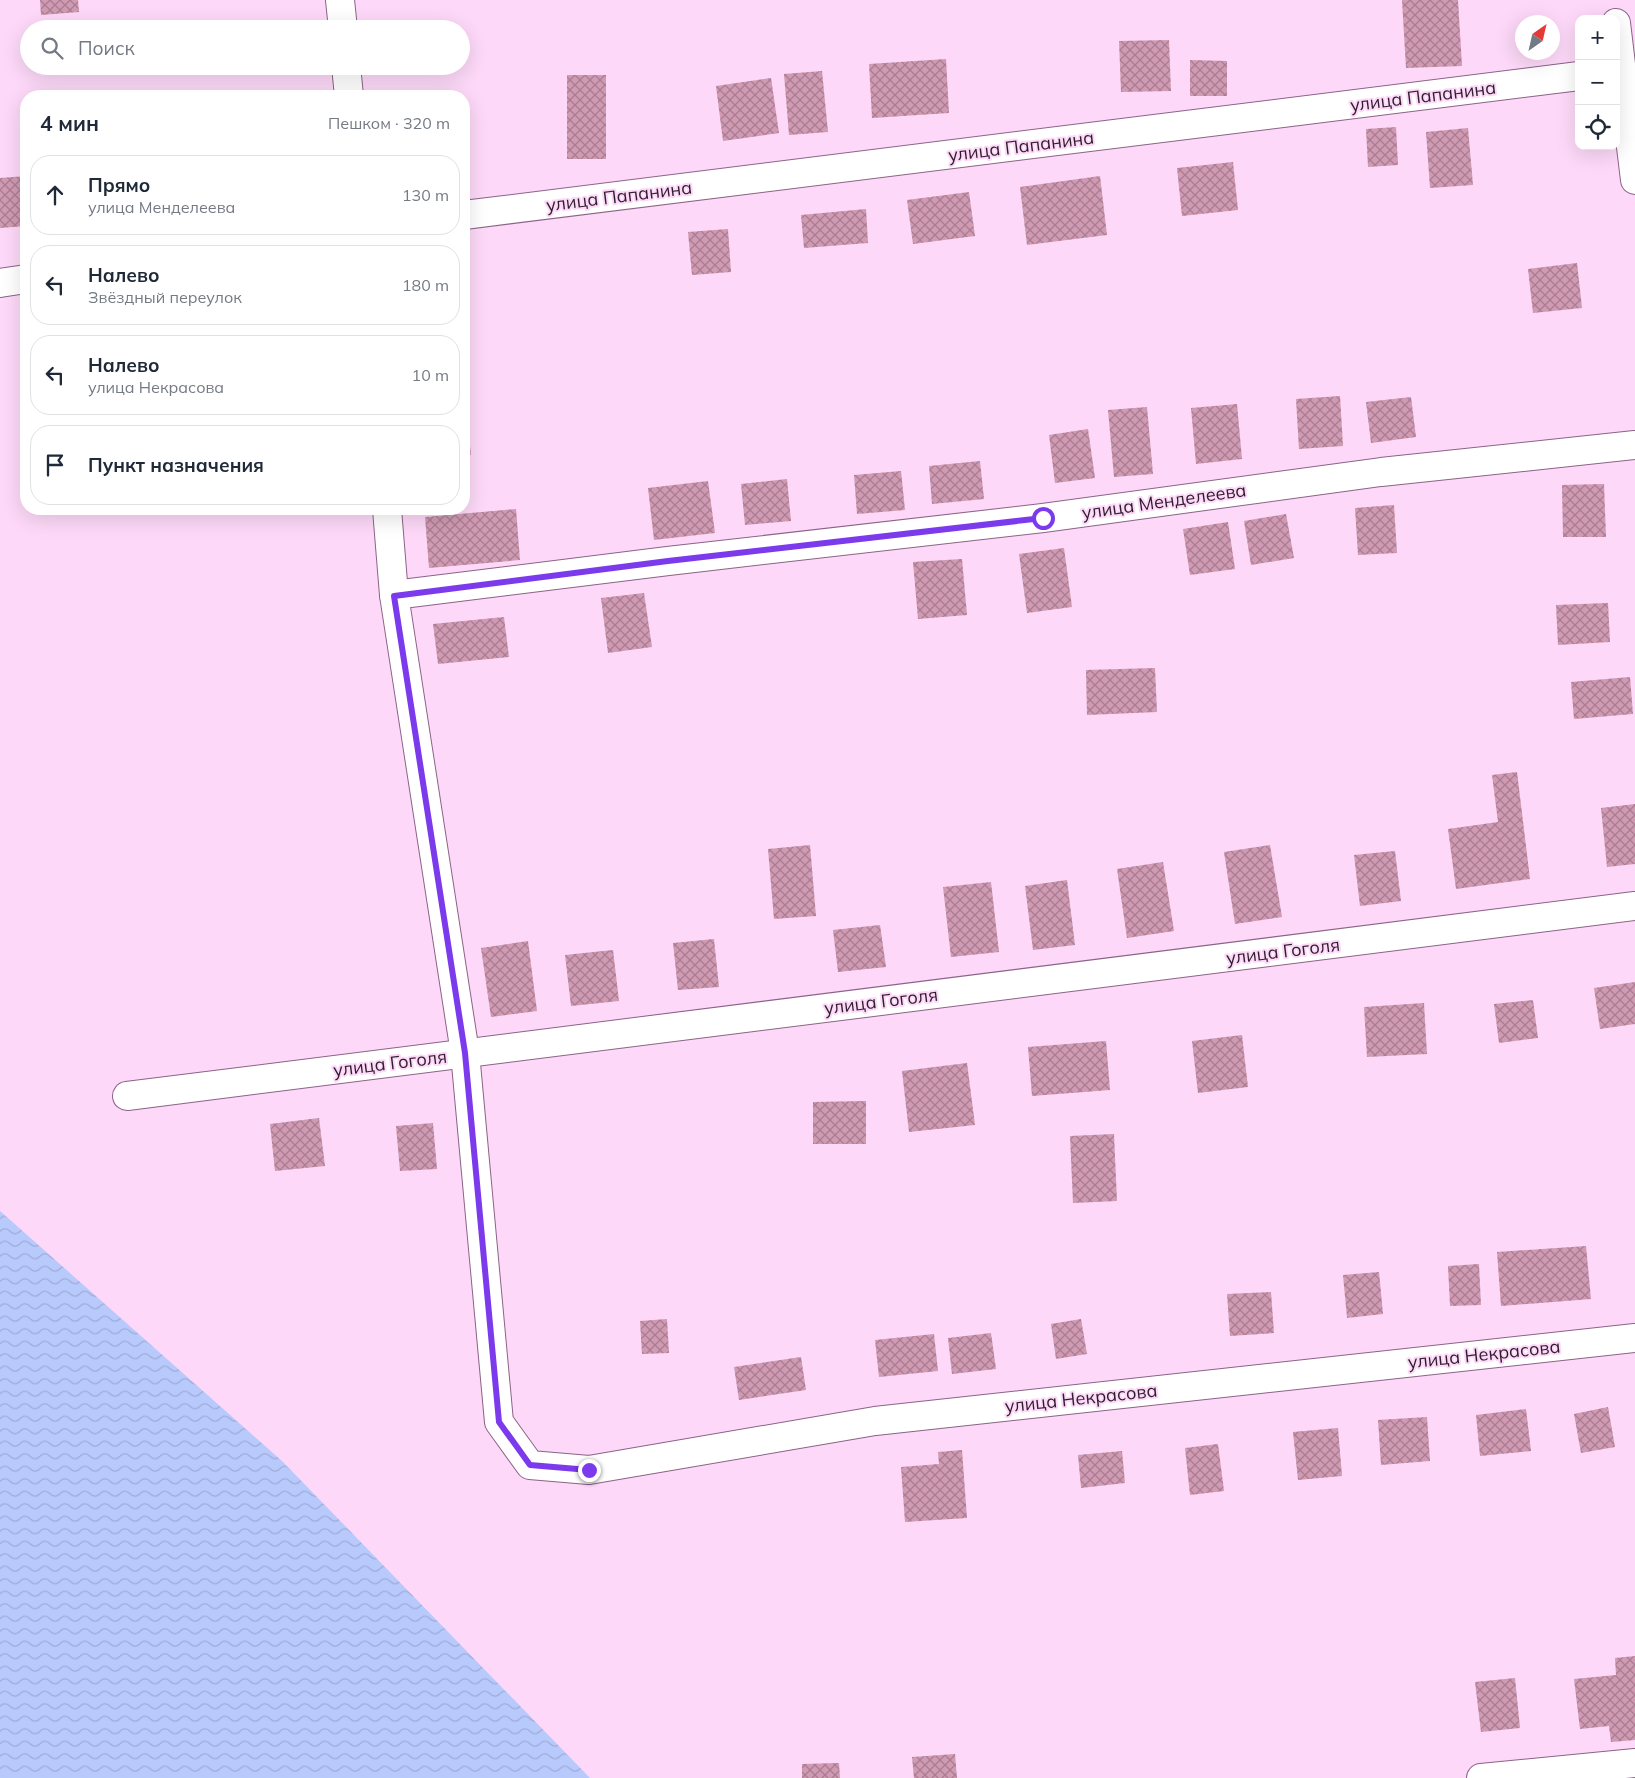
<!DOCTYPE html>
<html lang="ru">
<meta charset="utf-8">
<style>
:root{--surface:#fff;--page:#f2f2f3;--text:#1f2937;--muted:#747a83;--line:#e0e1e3}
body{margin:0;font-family:Mulish,sans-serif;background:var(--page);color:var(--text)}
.controls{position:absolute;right:15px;top:15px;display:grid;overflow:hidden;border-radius:10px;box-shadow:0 5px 20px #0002}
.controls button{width:45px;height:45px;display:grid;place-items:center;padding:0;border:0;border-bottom:1px solid var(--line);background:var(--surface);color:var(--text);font:25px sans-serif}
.compass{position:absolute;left:1515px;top:15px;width:45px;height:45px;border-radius:50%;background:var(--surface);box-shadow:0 5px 20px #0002;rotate:34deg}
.stop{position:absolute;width:15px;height:15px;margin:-11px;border:4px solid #7c3aed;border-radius:50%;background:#fff}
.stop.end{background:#7c3aed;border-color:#fff;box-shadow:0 1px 5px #0008}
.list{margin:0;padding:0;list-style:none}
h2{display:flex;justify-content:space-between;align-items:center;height:65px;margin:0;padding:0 20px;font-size:21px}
h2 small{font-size:16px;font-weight:400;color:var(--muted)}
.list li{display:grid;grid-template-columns:32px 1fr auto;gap:15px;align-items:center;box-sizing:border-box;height:80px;margin:0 10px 10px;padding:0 10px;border:1px solid var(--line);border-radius:20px}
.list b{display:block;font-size:19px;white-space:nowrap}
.list p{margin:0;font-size:16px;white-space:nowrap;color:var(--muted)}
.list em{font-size:16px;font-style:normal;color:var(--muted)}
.icon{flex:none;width:28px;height:28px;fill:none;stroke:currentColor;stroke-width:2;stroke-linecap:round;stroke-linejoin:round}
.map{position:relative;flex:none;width:1635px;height:1778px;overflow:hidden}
.search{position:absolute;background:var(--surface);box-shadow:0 5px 20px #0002;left:20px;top:20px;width:450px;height:55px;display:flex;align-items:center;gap:12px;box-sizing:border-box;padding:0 18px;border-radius:28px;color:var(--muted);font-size:19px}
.panel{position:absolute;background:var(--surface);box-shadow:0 5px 20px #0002;left:20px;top:90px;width:450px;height:425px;border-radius:20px}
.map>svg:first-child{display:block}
.water{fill:url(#water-waves)}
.building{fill:url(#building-cross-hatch)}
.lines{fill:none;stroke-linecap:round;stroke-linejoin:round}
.minor-casing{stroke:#8b6386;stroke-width:30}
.minor{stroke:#fff;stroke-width:28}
.route{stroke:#7c3aed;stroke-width:6}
.labels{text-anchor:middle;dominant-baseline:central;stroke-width:4;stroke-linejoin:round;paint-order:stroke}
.street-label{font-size:18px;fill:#2e1e2c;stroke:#fdd8f8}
</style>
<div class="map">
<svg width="1635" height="1778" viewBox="0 0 1635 1778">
<defs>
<pattern id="water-waves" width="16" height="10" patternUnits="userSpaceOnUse" patternTransform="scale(1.25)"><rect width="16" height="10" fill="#b8c9fc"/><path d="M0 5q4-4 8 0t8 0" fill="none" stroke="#9eacd8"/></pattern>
<pattern id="building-cross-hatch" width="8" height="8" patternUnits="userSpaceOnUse" patternTransform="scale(1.25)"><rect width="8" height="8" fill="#d09ab2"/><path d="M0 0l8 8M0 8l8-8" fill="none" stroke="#a97d91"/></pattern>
</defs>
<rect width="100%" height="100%" fill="#fdd8f8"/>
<polygon class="water" points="0,1211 282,1461 590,1778 0,1778"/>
<g class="building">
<polygon points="40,0 78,0 79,12 41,15"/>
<polygon points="1402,0 1458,0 1462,66 1406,68"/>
<polygon points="1169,40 1171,91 1121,92 1119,41"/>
<polygon points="946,59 949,113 872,118 869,64"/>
<polygon points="1190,60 1227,61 1227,96 1190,96"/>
<polygon points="822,71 828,132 789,135 784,74"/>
<rect x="567" y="75" width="39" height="84"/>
<polygon points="771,78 779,133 723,141 716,86"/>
<polygon points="1396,127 1398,165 1368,167 1366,129"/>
<polygon points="1468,128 1473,185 1430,188 1426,132"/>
<polygon points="1233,162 1238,210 1182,216 1177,168"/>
<polygon points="26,176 26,226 0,228 0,178"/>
<polygon points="1100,176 1107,235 1027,245 1020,187"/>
<polygon points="969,192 975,236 913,244 907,200"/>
<polygon points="866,209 868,243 804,248 801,215"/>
<polygon points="728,229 731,272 692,275 688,232"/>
<polygon points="1577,263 1582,308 1533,313 1528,269"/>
<polygon points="1340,396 1343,446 1299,449 1296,399"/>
<polygon points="1411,397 1416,437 1371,443 1366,402"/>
<polygon points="1237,404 1242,459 1196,464 1191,408"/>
<polygon points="1147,407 1153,474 1114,477 1108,410"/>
<polygon points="467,419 471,455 464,456 464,420"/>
<polygon points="1088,429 1095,478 1055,483 1049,435"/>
<polygon points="980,461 984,499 932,504 929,466"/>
<polygon points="901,471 905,510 857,514 854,475"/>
<polygon points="787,479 791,521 745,525 741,484"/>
<polygon points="708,481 715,533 654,540 648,488"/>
<polygon points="1604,484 1606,537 1563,537 1562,485"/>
<polygon points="1394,505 1397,553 1358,555 1355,508"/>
<polygon points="516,509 520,560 429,568 425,517"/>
<polygon points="1286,514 1294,558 1251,565 1244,521"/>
<polygon points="1228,522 1235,569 1190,575 1183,529"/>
<polygon points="1064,548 1072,607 1027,613 1019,554"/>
<polygon points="962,559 967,615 918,619 913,562"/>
<polygon points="644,593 652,647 608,653 601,598"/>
<polygon points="1608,603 1610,642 1558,645 1556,605"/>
<polygon points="504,617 509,657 438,664 433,624"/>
<polygon points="1155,668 1157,712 1087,715 1086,670"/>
<polygon points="1630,677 1633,714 1574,719 1571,682"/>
<polygon points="1517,772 1530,879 1456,889 1448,829 1498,822 1492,775"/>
<polygon points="1635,804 1635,864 1607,867 1601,808"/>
<polygon points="810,845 816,916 774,919 768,849"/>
<polygon points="1270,845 1282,917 1235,924 1224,852"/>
<polygon points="1395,851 1401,901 1360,906 1354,855"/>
<polygon points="1163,862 1174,931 1127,938 1117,869"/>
<polygon points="1067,880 1075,945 1033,950 1025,886"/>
<polygon points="991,882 999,952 951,957 943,887"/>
<polygon points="880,925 886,967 838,972 833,930"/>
<polygon points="714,939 719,987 678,990 673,943"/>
<polygon points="528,941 537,1011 491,1017 481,948"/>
<polygon points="613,950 619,1001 571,1006 565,955"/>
<polygon points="1635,982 1635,1024 1600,1029 1594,988"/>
<polygon points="1533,1000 1538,1038 1499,1043 1494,1004"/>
<polygon points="1424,1003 1427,1054 1367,1057 1364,1007"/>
<polygon points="1242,1035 1248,1087 1198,1093 1192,1041"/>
<polygon points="1106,1041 1110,1090 1032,1096 1028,1047"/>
<polygon points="967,1063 975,1125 909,1132 902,1071"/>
<polygon points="866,1101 866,1144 813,1144 813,1102"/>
<polygon points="319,1118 325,1166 275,1171 270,1124"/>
<polygon points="433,1123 437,1169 400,1171 396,1126"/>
<polygon points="1114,1134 1117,1201 1073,1203 1070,1136"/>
<polygon points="1586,1246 1591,1299 1501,1306 1497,1252"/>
<polygon points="1479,1264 1481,1305 1450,1306 1448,1266"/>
<polygon points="1379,1272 1383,1314 1347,1318 1343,1275"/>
<polygon points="1271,1292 1274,1333 1230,1336 1227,1294"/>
<polygon points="667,1319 669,1353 642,1354 640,1321"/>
<polygon points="1081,1319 1087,1354 1056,1359 1051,1324"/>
<polygon points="991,1333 996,1369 952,1374 948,1338"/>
<polygon points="934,1334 938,1371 879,1377 875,1340"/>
<polygon points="801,1357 806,1390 739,1400 734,1367"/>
<polygon points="1608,1407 1615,1447 1581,1453 1574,1414"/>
<polygon points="1526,1409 1531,1451 1480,1456 1476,1415"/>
<polygon points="1427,1417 1430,1461 1381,1465 1378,1420"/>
<polygon points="1338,1428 1342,1476 1298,1480 1293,1432"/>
<polygon points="1218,1444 1224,1491 1190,1495 1185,1448"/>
<polygon points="962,1450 967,1518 905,1522 901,1467 939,1464 938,1452"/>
<polygon points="1122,1451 1125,1483 1081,1488 1078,1455"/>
<polygon points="1635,1656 1635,1740 1611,1742 1609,1726 1580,1729 1574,1679 1616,1675 1615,1658"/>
<polygon points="1515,1678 1520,1728 1481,1732 1475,1682"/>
<polygon points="955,1754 957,1778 914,1778 912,1757"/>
<polygon points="839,1763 840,1778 802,1778 802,1764"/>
</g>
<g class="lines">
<g class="minor-casing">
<g id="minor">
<polyline points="340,0 343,29"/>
<polyline points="1616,23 1635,180"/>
<polyline points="346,66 349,96"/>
<polyline points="464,215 1579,76"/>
<polyline points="0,283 26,279"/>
<polyline points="387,509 394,595 465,1053 499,1422 530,1465 589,1470 875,1421 1635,1338"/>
<polyline points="394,595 668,561 1043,518 1381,472 1635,445"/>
<polyline points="127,1096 1635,906"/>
<polyline points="1481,1778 1635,1763"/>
</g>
</g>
<use href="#minor" class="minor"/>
</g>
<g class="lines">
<polyline class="route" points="589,1470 530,1465 499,1422 465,1053 394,596 668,561 1043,518"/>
</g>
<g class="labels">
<g class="street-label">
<text transform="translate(1423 96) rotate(-7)">улица Папанина</text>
<text transform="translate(1021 146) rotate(-7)">улица Папанина</text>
<text transform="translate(619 196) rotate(-7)">улица Папанина</text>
<text transform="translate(1164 501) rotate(-8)">улица Менделеева</text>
<text transform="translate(1283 951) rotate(-7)">улица Гоголя</text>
<text transform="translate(881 1001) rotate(-7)">улица Гоголя</text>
<text transform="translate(390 1063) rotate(-7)">улица Гоголя</text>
<text transform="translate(1484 1354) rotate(-6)">улица Некрасова</text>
<text transform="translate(1081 1398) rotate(-6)">улица Некрасова</text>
</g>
</g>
</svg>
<div class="controls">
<button>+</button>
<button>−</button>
<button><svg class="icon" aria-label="locate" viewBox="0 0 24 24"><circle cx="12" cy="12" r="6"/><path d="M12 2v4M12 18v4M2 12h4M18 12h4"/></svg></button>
</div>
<svg class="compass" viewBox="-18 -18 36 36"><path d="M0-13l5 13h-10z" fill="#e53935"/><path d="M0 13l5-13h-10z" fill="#747a83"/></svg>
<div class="stop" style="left:1043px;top:518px"></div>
<div class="stop end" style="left:589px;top:1470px"></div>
<div class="search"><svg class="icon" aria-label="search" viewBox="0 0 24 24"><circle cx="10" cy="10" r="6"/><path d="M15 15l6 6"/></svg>Поиск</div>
<section class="panel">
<h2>4 мин<small>Пешком · 320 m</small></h2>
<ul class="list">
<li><svg class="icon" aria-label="ahead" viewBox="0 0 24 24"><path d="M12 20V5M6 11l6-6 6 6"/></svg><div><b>Прямо</b><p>улица Менделеева</p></div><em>130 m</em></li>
<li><svg class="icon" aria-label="left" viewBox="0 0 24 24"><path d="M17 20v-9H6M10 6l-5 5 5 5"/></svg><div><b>Налево</b><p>Звёздный переулок</p></div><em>180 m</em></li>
<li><svg class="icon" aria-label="left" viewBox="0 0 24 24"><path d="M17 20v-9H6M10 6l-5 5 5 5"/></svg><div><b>Налево</b><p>улица Некрасова</p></div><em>10 m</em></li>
<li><svg class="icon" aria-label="arrive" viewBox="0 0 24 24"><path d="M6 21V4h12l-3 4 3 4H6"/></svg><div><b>Пункт назначения</b></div></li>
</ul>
</section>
</div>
